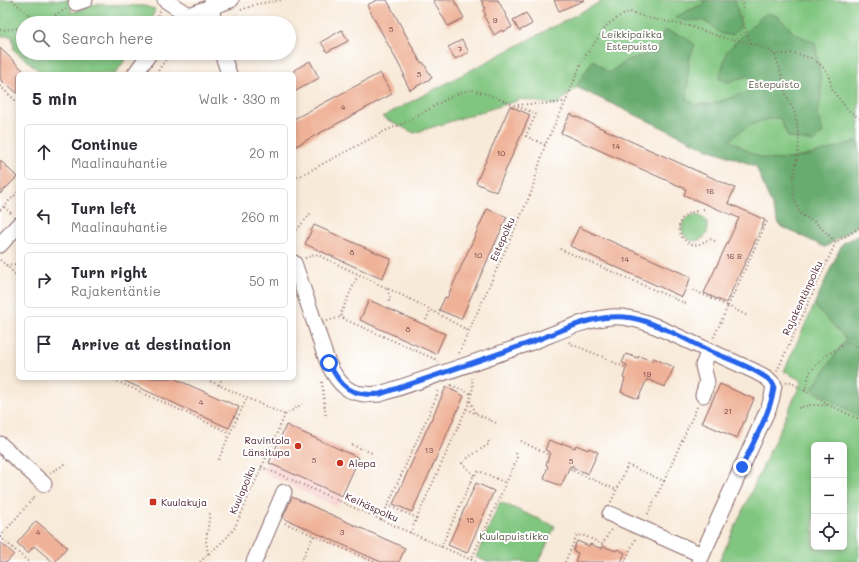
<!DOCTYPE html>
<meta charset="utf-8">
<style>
:root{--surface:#fff;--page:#f2f2f3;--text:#2b2b33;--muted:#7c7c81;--line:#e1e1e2}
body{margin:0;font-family:Mali,sans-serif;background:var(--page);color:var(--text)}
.controls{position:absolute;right:12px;bottom:12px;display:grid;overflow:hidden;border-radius:6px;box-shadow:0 2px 6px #0003}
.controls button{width:36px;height:36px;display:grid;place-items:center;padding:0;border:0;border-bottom:1px solid var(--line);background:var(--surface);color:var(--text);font:20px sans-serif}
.stop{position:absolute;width:12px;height:12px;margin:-9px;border:3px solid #2563eb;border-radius:50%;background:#fff}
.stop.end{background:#2563eb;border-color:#fff;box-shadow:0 1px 4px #0008}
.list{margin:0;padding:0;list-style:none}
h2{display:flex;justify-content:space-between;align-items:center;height:52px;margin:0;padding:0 16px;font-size:17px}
h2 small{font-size:13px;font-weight:400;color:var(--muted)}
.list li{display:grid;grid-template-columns:26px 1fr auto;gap:12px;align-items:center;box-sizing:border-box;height:56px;margin:0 8px 8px;padding:0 8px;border:1px solid var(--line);border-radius:6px}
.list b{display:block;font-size:15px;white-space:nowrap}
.list p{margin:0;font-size:13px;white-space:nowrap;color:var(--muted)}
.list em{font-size:13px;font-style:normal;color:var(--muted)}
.icon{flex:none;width:22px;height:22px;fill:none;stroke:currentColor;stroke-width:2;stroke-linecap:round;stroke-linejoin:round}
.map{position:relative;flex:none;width:859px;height:562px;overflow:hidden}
.search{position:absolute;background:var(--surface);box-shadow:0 2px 6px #0003;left:16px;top:16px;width:280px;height:44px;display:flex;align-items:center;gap:10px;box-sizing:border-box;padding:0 14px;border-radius:22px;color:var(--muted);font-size:15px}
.panel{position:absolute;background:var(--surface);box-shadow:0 2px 6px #0003;left:16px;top:72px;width:280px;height:308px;border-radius:6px}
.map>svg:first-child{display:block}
.built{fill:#f7d0cd}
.green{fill:#81c680;stroke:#667256;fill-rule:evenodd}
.forest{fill:#68ab6e;stroke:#59654c}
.building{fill:#efb298}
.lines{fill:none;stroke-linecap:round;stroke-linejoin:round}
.minor-casing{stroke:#876668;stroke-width:17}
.path{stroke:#876668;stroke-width:2;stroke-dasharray:1 3;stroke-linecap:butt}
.minor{stroke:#fff;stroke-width:15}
.route{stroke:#2563eb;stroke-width:5}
.poi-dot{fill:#c8321e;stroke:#fff;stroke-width:1.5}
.labels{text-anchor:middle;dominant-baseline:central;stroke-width:4;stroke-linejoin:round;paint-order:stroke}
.number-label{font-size:8px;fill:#734446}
.park-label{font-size:10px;fill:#5d5949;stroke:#fff}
.street-label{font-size:10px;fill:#4a1f2b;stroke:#fff}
.poi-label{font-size:10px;fill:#4a1f2b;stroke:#fff;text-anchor:start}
</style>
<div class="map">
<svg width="859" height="562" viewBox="0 0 859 562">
<rect width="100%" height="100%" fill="#fff"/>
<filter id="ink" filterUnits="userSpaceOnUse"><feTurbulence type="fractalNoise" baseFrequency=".025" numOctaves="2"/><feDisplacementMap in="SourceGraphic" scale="8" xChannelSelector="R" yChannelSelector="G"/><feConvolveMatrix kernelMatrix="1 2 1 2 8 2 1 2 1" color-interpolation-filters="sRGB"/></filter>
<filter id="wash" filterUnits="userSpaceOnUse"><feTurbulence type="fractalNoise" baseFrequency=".012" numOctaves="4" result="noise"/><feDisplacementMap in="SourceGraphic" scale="16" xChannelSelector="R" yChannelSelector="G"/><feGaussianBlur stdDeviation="0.9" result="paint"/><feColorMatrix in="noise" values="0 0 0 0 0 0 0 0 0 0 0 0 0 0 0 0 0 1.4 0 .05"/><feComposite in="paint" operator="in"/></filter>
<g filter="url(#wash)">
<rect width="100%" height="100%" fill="#f8ead9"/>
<polygon class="built" points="285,423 360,457 337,507 262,472"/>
<g class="green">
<polygon points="0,0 72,0 71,13 97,4 144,6 155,9 151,23 23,23 23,53 130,53 115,74 43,74 14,50 12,37 13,36 0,36"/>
<polygon points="604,0 859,0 859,225 825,247 780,226 756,166 706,148 577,87 556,105 522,99 414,133 382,117"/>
<circle cx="695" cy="228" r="13"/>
<path d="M 859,235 L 859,562 L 719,562 L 802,381 L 784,371 L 842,244 ZM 814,445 L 844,445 L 844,547 L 814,547 Z"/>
<polygon points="500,502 555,526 539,562 487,562 476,557"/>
</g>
<g class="forest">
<path d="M 704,0 L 734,0 L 736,3 L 741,27 L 733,35 C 713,35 720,29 706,22 C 696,17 686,25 675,17 L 703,4 Z"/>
<path d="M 768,13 L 779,17 L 794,33 L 815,43 L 821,80 L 821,98 L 817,113 L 823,133 L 813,142 L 788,137 L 780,118 C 762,118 743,127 730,140 C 740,146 753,155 763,158 C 788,165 833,148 857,141 L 859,142 L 859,225 L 825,247 L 780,226 L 756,166 L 706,148 L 576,87 L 593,60 L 609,73 L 627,60 L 658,51 L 664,30 L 685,37 L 695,45 L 689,60 L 687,100 L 695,104 L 712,104 L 748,92 L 754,82 L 748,76 L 729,82 L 719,79 L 727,51 L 761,17 Z"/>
<polygon points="859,235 859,416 812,389 846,339 814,305 842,244"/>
</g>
<g id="blocks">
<g class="building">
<polygon points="377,0 387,0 421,63 423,62 432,78 410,90 403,76 405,76 367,5"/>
<polygon points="433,0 454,0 464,18 448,26"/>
<polygon points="481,0 498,0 512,27 503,32 502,30 494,35 484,16 486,15 483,10 485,8"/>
<polygon points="554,0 585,0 559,11"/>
<polygon points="526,13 532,24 519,31 513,20"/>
<polygon points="342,30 348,41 327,52 321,42"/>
<polygon points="462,40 469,52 455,59 448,47"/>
<polygon points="0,48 27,74 18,74 18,94 7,84 6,85 0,79"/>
<polygon points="310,61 319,78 294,92 294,70"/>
<polygon points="380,73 392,94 294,147 294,119"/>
<polygon points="510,106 530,115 496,192 476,183"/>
<polygon points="570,114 735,188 728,203 765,220 726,303 704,293 739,218 684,195 686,189 561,133"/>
<polygon points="0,160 17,177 0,194"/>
<polygon points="487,209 507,217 461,319 439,310 445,297 447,298"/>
<polygon points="314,225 391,259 382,279 305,244"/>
<polygon points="579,227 691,277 682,297 570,246"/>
<polygon points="369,300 445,334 436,354 360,320"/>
<polygon points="626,354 638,358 639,356 652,361 653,358 674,367 665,387 647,379 638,399 621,392 625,379 623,378 627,365 622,363"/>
<polygon points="118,378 173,378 239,407 229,428"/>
<polygon points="720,384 754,399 737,438 702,423"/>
<polygon points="446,387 464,396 412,512 393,504"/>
<polygon points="286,425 359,458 342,496 269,463"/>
<polygon points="549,440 562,445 562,443 575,448 576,445 588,450 589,448 598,452 588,474 570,466 561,486 544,479 548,466 546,465 550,452 545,450"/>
<polygon points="476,483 494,491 467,553 448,545"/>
<polygon points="292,497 405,548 399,562 381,562 283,518"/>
<polygon points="36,521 67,547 55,562 53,562 34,546 28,553 17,543"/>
<polygon points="577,541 589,546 590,544 602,549 603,546 616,551 617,549 625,553 621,562 575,562 578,553 573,551"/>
<polygon points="0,542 14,554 7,562 0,562"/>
</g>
</g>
</g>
<g filter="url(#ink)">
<use href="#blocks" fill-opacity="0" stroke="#876668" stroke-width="1"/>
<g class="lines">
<g class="minor-casing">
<g id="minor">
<polyline points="165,0 188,15"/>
<polyline points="212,0 213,23"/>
<polyline points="76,3 85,0"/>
<polyline points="174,23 188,15 231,0"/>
<polyline points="222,53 229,74"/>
<polyline points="135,74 150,53"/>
<polyline points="0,245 18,225"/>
<path d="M 294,263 C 301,283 308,303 315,324 C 322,344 327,372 345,387 C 354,395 368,395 380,394 C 429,378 478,361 527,344 C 554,334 581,320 611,317 C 626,316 640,320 655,326 L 754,371 L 767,378 L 774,385 L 772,397 L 769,407 L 699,562"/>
<polyline points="703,395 707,382 703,366 709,350"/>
<polyline points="0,444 44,484"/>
<polyline points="610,514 702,555"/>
<polyline points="254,562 284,492"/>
</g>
</g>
<g class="path">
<polyline points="12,0 38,23"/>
<path d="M 741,0 C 744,6 742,13 743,20 C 745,28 748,35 751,43 L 769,50 L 775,55 L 780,69 L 786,94 L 795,113 L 799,138 L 798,154 L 793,179 L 794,198 L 800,214 L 816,223 L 836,242"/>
<polyline points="241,10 257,4 282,0"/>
<polyline points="41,23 66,9"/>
<polyline points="155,23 160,11"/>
<polyline points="230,23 237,13"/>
<polyline points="0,30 23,28"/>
<polyline points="734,40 746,31"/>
<polyline points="775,55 794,53 814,59 827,71 833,91 848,110 859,118"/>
<polyline points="156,74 170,53"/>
<polyline points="0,86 18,103"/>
<path d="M 518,105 C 534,103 550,105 566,101"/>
<polyline points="294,179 385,131 404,123 445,100 462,92 472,90 487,94 536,114 526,136 545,145"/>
<polyline points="4,207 12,214"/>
<path d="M 704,209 C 698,211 688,212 683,217 C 675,226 680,240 691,244 C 700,247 702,241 709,240 C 711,239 713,240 715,241"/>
<polyline points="0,210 18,192"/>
<polyline points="294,233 311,213"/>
<polyline points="560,249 687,304"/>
<polyline points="305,258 316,254 418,303 469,331"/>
<polyline points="0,260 6,265 18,264"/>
<polyline points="6,265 18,277"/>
<polyline points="358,275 341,313 341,317 346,320 435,359 437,362"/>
<polyline points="387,289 390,297 389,302"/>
<polyline points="693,290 728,306 713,339"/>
<polyline points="746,315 728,306 768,219"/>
<polyline points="426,320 430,310"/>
<polyline points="327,321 341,317"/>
<polyline points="569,342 573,345 601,356 626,368"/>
<polyline points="459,353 531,193 545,145 566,101 582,61 607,25 620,16 630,12 648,18 689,26 728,39 751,43"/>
<polyline points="777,371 836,242 859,228"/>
<polyline points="110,378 230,433 218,461"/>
<polyline points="203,378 285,415"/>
<polyline points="322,382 326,418"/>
<polyline points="786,383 790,382 829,405 859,419"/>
<polyline points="219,385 222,378"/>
<polyline points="451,385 472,394"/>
<polyline points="805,391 810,372 824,357 847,342 859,348"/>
<polyline points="470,401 476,413"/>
<polyline points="798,408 809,405 828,405"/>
<polyline points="466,409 496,423"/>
<polyline points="285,415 302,404"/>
<polyline points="230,433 247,398"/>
<polyline points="521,441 549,455"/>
<polyline points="352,445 372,453"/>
<polyline points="573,465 571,470 617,490"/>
<polyline points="261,467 288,478"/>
<polyline points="50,473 62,466 65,463"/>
<polyline points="474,475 462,463 469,457 489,444 488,439"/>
<polyline points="292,480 476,562"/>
<polyline points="664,481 697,407"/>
<polyline points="611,502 628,465 664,481 647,516"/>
<polyline points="387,505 417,518"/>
<polyline points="381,520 436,398 438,389"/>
<polyline points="285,523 374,562"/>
<polyline points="410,533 469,403 473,388 472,378"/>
<polyline points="0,537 36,495"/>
<polyline points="0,537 29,562"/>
<polyline points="441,547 473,477 479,471 506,483"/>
<polyline points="600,548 612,528"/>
<polyline points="208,554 206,541 210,512"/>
<polyline points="471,560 517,459 516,452"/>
<path d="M 200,562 C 212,550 226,541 235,527 L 285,415"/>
<polyline points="301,562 314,535"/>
<polyline points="565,562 577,535 585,536 602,544"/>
<polyline points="625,562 635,539"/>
</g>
<use href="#minor" class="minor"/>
</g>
</g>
<g class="lines" filter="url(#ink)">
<path class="route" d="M 329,363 C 340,387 352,397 380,394 C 429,378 478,361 526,344 C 558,333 591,314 625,317 C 651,319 686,340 710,351 C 727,359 762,370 774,385 C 774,406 751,446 742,467"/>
</g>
<g class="poi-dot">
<circle cx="298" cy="446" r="4"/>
<circle cx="340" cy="463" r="4"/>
<rect x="149" y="498" width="8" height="8" rx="2"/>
</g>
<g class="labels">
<g class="number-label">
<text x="495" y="20">9</text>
<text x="391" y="29">5</text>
<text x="460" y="49">7</text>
<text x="419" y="74">5</text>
<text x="343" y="107">4</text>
<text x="616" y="146">14</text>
<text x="501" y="153">10</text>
<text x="710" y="191">16</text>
<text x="352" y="252">8</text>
<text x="478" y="255">10</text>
<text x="734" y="256">16 B</text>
<text x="625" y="259">14</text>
<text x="408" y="329">8</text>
<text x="647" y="374">19</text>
<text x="201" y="402">4</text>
<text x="728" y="411">21</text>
<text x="429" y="450">13</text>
<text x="314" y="460">5</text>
<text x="571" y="461">5</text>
<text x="470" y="520">15</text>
<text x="38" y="532">4</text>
<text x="342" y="532">3</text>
</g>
<g class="park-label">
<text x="632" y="34">Leikkipaikka<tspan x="632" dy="12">Estepuisto</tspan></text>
<text x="774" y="84">Estepuisto</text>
<text x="514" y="536">Kuulapuistikko</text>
</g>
<g class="street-label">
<text transform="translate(502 239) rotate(-66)">Estepolku</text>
<text transform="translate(802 298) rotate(-65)">Rajakentänpolku</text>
<text transform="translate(242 490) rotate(-67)">Kuulapolku</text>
<text transform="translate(372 507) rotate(24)">Keihäspolku</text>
</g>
<g class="poi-label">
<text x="290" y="440" text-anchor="end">Ravintola<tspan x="290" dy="12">Länsitupa</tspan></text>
<text x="348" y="463">Alepa</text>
<text x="161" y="502">Kuulakuja</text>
</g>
</g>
</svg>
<div class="controls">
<button>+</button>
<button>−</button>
<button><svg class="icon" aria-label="locate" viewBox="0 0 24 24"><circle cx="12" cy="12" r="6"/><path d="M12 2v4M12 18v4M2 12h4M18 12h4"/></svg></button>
</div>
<div class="stop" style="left:329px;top:363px"></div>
<div class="stop end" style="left:742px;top:467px"></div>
<div class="search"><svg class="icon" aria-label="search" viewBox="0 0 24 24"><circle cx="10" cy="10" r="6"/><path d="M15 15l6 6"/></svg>Search here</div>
<section class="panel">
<h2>5 min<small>Walk · 330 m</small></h2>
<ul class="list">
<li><svg class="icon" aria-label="ahead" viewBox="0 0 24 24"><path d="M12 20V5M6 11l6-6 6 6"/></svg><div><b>Continue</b><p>Maalinauhantie</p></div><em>20 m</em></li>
<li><svg class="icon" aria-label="left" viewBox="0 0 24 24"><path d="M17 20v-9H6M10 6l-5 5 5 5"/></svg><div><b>Turn left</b><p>Maalinauhantie</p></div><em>260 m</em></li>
<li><svg class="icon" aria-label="right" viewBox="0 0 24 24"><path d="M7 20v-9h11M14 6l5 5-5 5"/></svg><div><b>Turn right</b><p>Rajakentäntie</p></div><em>50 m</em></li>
<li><svg class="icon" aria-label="arrive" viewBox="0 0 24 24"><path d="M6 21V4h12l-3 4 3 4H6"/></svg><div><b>Arrive at destination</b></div></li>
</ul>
</section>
</div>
